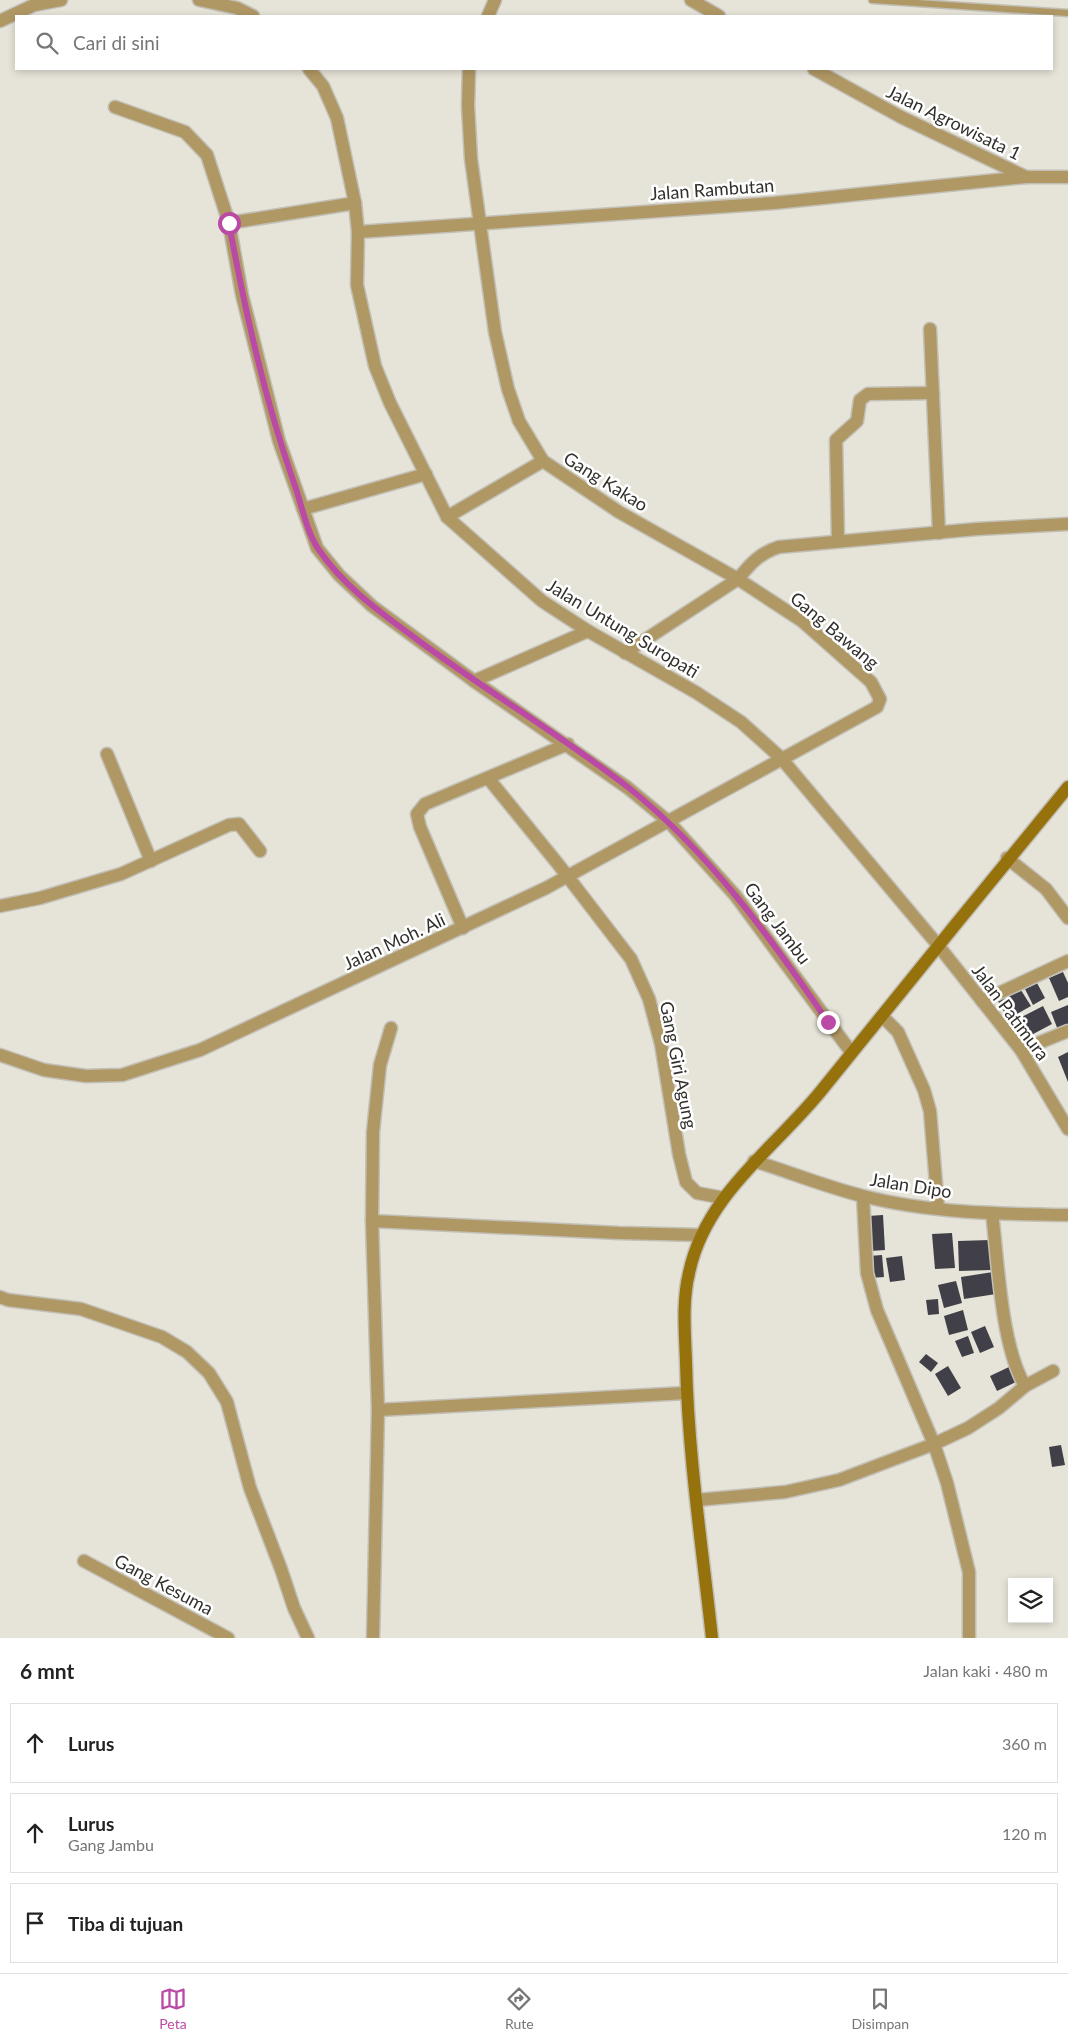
<!DOCTYPE html>
<html lang="id">
<meta charset="utf-8">
<style>
:root{--surface:#fff;--page:#f2f2f2;--text:#222;--muted:#767676;--line:#e0e0e0;--accent:#ba4aa6}
body{margin:0;font-family:Lato,sans-serif;background:var(--page);color:var(--text)}
.controls{position:absolute;right:15px;bottom:15px;display:grid;overflow:hidden;border-radius:0px;box-shadow:0 2px 8px #0003}
.controls button{width:45px;height:45px;display:grid;place-items:center;padding:0;border:0;border-bottom:1px solid var(--line);background:var(--surface);color:var(--text);font:25px sans-serif}
.stop{position:absolute;width:15px;height:15px;margin:-11px;border:4px solid #ba4aa6;border-radius:50%;background:#fff}
.stop.end{background:#ba4aa6;border-color:#fff;box-shadow:0 1px 5px #0008}
.list{margin:0;padding:0;list-style:none}
h2{display:flex;justify-content:space-between;align-items:center;height:65px;margin:0;padding:0 20px;font-size:21px}
h2 small{font-size:16px;font-weight:400;color:var(--muted)}
.list li{display:grid;grid-template-columns:32px 1fr auto;gap:15px;align-items:center;box-sizing:border-box;height:80px;margin:0 10px 10px;padding:0 10px;border:1px solid var(--line);border-radius:0px}
.list b{display:block;font-size:19px;white-space:nowrap}
.list p{margin:0;font-size:16px;white-space:nowrap;color:var(--muted)}
.list em{font-size:16px;font-style:normal;color:var(--muted)}
.icon{flex:none;width:28px;height:28px;fill:none;stroke:currentColor;stroke-width:2;stroke-linecap:round;stroke-linejoin:round}
.map{position:relative;flex:none;width:1068px;height:1638px;overflow:hidden}
.search{position:absolute;background:var(--surface);box-shadow:0 2px 8px #0003;left:15px;right:15px;top:15px;height:55px;display:flex;align-items:center;gap:12px;box-sizing:border-box;padding:0 18px;border-radius:0px;color:var(--muted);font-size:19px}
.sheet{height:335px;background:var(--surface)}
nav{display:flex;justify-content:space-around;align-items:center;box-sizing:border-box;height:70px;border-top:1px solid var(--line);background:var(--surface);font-size:14px;color:var(--muted)}
nav a{display:grid;justify-items:center;gap:2px}
nav .on{color:var(--accent)}
.map>svg:first-child{display:block}
.building{fill:#413f48}
.lines{fill:none;stroke-linecap:round;stroke-linejoin:round}
.lane-casing{stroke:#c2bfb6;stroke-width:9}
.street-casing{stroke:#c2bfb6;stroke-width:15}
.secondary-casing{stroke:#c2bfb6;stroke-width:15}
.lane{stroke:#b09864;stroke-width:6}
.street{stroke:#b09864;stroke-width:12}
.secondary{stroke:#96720c;stroke-width:12}
.route{stroke:#ba4aa6;stroke-width:6}
.labels{text-anchor:middle;dominant-baseline:central;stroke-width:5;stroke-linejoin:round;paint-order:stroke}
.street-label{font-size:18px;fill:#31302c;stroke:#fff}
</style>
<div class="map">
<svg width="1068" height="1638" viewBox="0 0 1068 1638">
<rect width="100%" height="100%" fill="#e6e3d8"/>
<g class="building">
<polygon points="1063,972 1068,983 1068,997 1059,1001 1049,978"/>
<polygon points="1037,983 1045,998 1033,1005 1025,989"/>
<polygon points="1019,987 1031,1006 1008,1019 997,999"/>
<polygon points="1068,1005 1068,1026 1058,1030 1051,1012"/>
<polygon points="1043,1006 1052,1024 1020,1041 1010,1023"/>
<polygon points="1068,1052 1068,1082 1058,1057"/>
<polygon points="883,1215 885,1250 870,1251 868,1216"/>
<polygon points="952,1233 955,1268 935,1269 932,1234"/>
<polygon points="990,1240 991,1270 959,1271 958,1241"/>
<polygon points="882,1255 884,1277 870,1278 869,1256"/>
<polygon points="902,1256 905,1280 890,1282 886,1258"/>
<polygon points="993,1272 996,1294 964,1299 961,1277"/>
<polygon points="956,1281 962,1303 944,1308 938,1285"/>
<polygon points="938,1299 939,1314 928,1315 926,1300"/>
<polygon points="963,1310 968,1330 949,1335 944,1316"/>
<polygon points="985,1326 994,1347 980,1353 971,1332"/>
<polygon points="968,1336 974,1353 962,1357 955,1341"/>
<polygon points="926,1354 938,1363 931,1372 919,1362"/>
<polygon points="948,1366 961,1388 948,1396 935,1374"/>
<polygon points="1009,1367 1016,1382 997,1391 990,1376"/>
<polygon points="1061,1445 1065,1465 1052,1467 1049,1447"/>
</g>
<g class="lines">
<g class="lane-casing">
<polyline id="lane" points="872,0 1068,13"/>
</g>
<g class="street-casing">
<g id="street">
<polyline points="199,0 237,8 253,16"/>
<polyline points="691,0 719,16"/>
<polyline points="488,16 495,0"/>
<polyline points="0,21 34,5 61,0"/>
<polyline points="309,69 323,86 337,118 355,203 358,232 357,285 375,366 390,403 447,517 542,601 588,631 697,693 741,722 781,758 937,944 1021,1050 1068,1129"/>
<polyline points="814,69 901,117 1026,177"/>
<polyline points="115,107 185,132 207,155 229,223 242,295 279,441 317,548 339,575 372,606 474,681 628,788 669,822 735,895 851,1052"/>
<polyline points="229,223 355,203"/>
<polyline points="358,232 774,203 1026,177 1068,177"/>
<polyline points="930,329 939,533"/>
<polyline points="303,509 426,474"/>
<polyline points="447,517 543,461"/>
<polyline points="838,541 836,440 857,421 860,400 868,394 933,393"/>
<path d="M 625,653 L 738,579 C 751,563 760,553 779,547 L 977,529 L 1068,524"/>
<polyline points="474,681 588,631"/>
<polyline points="107,754 151,861"/>
<polyline points="488,778 558,864 631,959 649,999 661,1044 679,1154 686,1182 697,1193 724,1198"/>
<polyline points="1007,858 1046,889 1068,918"/>
<polyline points="0,906 40,898 121,874 229,825 239,824 260,851"/>
<polyline points="463,928 420,827 417,814 425,804 568,744"/>
<polyline points="982,1001 1068,961"/>
<polyline points="882,1016 898,1032 924,1090 930,1111 938,1208"/>
<polyline points="1021,1050 1068,1031"/>
<polyline points="0,1055 44,1070 86,1076 122,1075 200,1050 546,888 877,707 880,699 871,682 802,621 738,579 619,512 543,461 519,421 508,389 495,332 471,159 468,106 469,69"/>
<path d="M 754,1161 C 790,1172 826,1187 863,1196 C 929,1213 1000,1214 1068,1215"/>
<polyline points="863,1197 867,1273 877,1310 934,1444 947,1483 969,1572 969,1638"/>
<path d="M 992,1213 C 998,1261 1001,1346 1025,1386"/>
<polyline points="372,1221 619,1233 700,1235"/>
<polyline points="0,1297 8,1300 81,1309 162,1337 187,1352 209,1373 227,1402 250,1488 281,1569 294,1608 308,1638"/>
<polyline points="378,1410 686,1393"/>
<polyline points="697,1500 785,1492 839,1480 934,1444 968,1428 999,1408 1025,1386 1053,1371"/>
<polyline points="84,1561 228,1638"/>
<polyline points="373,1638 378,1410 372,1221 373,1132 380,1065 391,1028"/>
</g>
</g>
<g class="secondary-casing">
<path id="secondary" d="M 712,1638 C 702,1546 688,1454 686,1362 C 685,1332 682,1302 689,1273 C 705,1195 774,1149 821,1091 C 903,989 985,888 1068,787"/>
</g>
<use href="#lane" class="lane"/>
<use href="#street" class="street"/>
<use href="#secondary" class="secondary"/>
</g>
<g class="lines">
<path class="route" d="M 229,223 C 245,312 265,401 295,486 C 302,506 307,533 319,550 C 345,588 383,614 419,641 C 488,692 562,736 629,788 C 709,852 771,938 828,1022"/>
</g>
<g class="labels">
<g class="street-label">
<text transform="translate(954 122) rotate(26)">Jalan Agrowisata 1</text>
<text transform="translate(712 189) rotate(-4)">Jalan Rambutan</text>
<text transform="translate(606 481) rotate(32)">Gang Kakao</text>
<text transform="translate(623 628) rotate(31)">Jalan Untung Suropati</text>
<text transform="translate(835 630) rotate(40)">Gang Bawang</text>
<text transform="translate(778 923) rotate(53)">Gang Jambu</text>
<text transform="translate(394 941) rotate(-25)">Jalan Moh. Ali</text>
<text transform="translate(1011 1012) rotate(53)">Jalan Patimura</text>
<text transform="translate(679 1065) rotate(79)">Gang Giri Agung</text>
<text transform="translate(911 1185) rotate(9)">Jalan Dipo</text>
<text transform="translate(164 1584) rotate(28)">Gang Kesuma</text>
</g>
</g>
</svg>
<div class="controls">
<button><svg class="icon" aria-label="layers" viewBox="0 0 24 24"><path d="M12 4l9 5-9 5-9-5zM3 14l9 5 9-5"/></svg></button>
</div>
<div class="stop" style="left:229px;top:223px"></div>
<div class="stop end" style="left:828px;top:1022px"></div>
<div class="search"><svg class="icon" aria-label="search" viewBox="0 0 24 24"><circle cx="10" cy="10" r="6"/><path d="M15 15l6 6"/></svg>Cari di sini</div>
</div>
<section class="sheet">
<h2>6 mnt<small>Jalan kaki · 480 m</small></h2>
<ul class="list">
<li><svg class="icon" aria-label="ahead" viewBox="0 0 24 24"><path d="M12 20V5M6 11l6-6 6 6"/></svg><div><b>Lurus</b></div><em>360 m</em></li>
<li><svg class="icon" aria-label="ahead" viewBox="0 0 24 24"><path d="M12 20V5M6 11l6-6 6 6"/></svg><div><b>Lurus</b><p>Gang Jambu</p></div><em>120 m</em></li>
<li><svg class="icon" aria-label="arrive" viewBox="0 0 24 24"><path d="M6 21V4h12l-3 4 3 4H6"/></svg><div><b>Tiba di tujuan</b></div></li>
</ul>
</section>
<nav>
<a class="on"><svg class="icon" aria-label="map" viewBox="0 0 24 24"><path d="M3 6l6-2 6 2 6-2v14l-6 2-6-2-6 2zM9 4v14M15 6v14"/></svg>Peta</a>
<a><svg class="icon" aria-label="directions" viewBox="0 0 24 24"><path d="M12 3l9 9-9 9-9-9zM9 14v-3h6M13 9l2 2-2 2"/></svg>Rute</a>
<a><svg class="icon" aria-label="saved" viewBox="0 0 24 24"><path d="M7 4h10v16l-5-4-5 4z"/></svg>Disimpan</a>
</nav>
